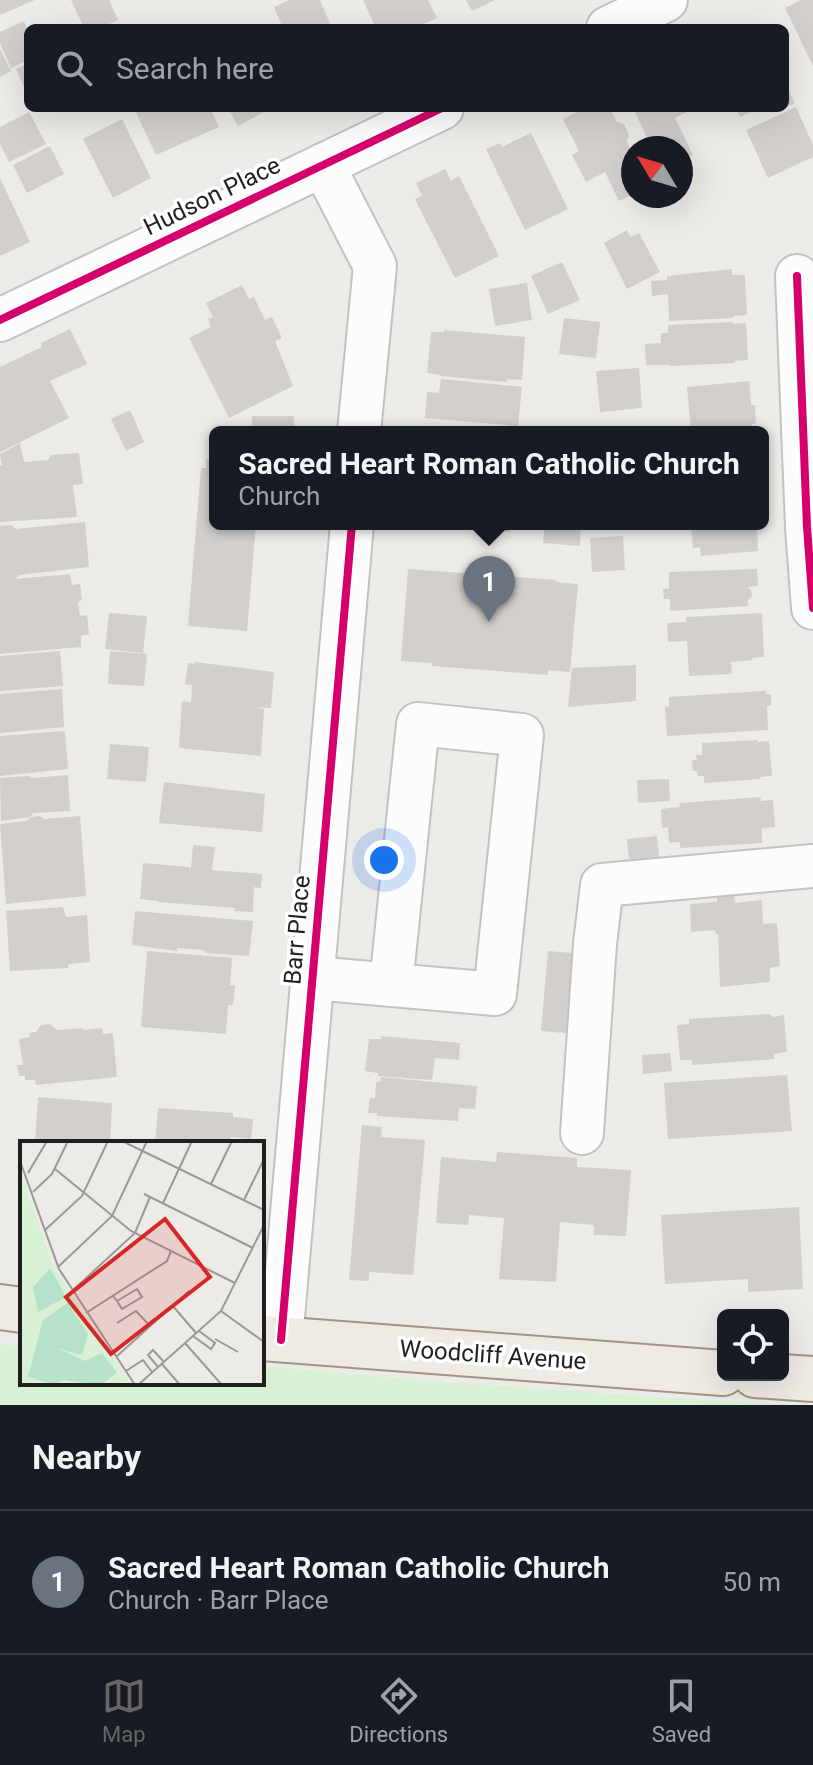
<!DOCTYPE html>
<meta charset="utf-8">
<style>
:root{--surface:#171b24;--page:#242831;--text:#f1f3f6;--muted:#9ea1a6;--line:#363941;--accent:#676665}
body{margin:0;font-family:Roboto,sans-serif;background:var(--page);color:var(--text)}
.controls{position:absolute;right:24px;bottom:24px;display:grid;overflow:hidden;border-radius:12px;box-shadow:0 8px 32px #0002}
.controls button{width:72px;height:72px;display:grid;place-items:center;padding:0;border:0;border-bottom:2px solid var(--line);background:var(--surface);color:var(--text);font:40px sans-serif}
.compass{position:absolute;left:621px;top:136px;width:72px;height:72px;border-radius:50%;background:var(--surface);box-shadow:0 8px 32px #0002;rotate:308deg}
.you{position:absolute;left:384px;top:860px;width:28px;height:28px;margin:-20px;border:6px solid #fff;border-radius:50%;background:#1a73e8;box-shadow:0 0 0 12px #1a73e833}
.badge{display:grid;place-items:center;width:52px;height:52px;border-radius:50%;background:var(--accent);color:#fff;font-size:26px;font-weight:700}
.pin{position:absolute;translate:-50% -66px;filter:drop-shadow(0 2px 4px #0008)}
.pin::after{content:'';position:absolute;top:42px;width:28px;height:24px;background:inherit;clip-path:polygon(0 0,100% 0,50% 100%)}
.popup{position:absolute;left:209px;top:426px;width:560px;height:104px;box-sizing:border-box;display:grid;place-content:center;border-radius:12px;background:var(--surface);filter:drop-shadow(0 2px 6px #0005);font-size:26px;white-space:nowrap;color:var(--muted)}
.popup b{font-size:30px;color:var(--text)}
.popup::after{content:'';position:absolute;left:50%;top:100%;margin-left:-16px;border:16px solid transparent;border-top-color:var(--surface)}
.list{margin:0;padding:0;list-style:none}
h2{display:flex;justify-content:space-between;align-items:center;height:104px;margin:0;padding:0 32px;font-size:34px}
h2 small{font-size:26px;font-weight:400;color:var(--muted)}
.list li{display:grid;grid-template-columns:52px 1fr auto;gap:24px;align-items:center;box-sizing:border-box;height:144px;padding:0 32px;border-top:2px solid var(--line)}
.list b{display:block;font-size:30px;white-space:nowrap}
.list p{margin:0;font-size:26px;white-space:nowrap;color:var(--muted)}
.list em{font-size:26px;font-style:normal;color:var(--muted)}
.icon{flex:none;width:44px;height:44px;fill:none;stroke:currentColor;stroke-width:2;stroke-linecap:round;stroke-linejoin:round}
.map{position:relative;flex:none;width:813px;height:1405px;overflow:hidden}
.search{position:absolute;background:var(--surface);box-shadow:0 8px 32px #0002;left:24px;right:24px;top:24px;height:88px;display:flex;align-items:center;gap:20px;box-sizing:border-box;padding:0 28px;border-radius:12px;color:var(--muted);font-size:30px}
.sheet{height:248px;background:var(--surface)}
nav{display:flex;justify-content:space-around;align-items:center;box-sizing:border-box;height:112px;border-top:2px solid var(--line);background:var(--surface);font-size:22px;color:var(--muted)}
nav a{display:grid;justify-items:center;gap:4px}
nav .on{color:var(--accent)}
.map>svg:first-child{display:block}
.park{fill:#d8f1d5}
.building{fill:#d2cfcc}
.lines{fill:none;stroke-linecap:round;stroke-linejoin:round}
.minor-casing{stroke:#c3c2c0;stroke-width:46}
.major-casing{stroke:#a29586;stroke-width:48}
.minor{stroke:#fcfcfc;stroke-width:42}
.major{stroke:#f0eae5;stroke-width:44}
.cycleway-casing{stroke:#fff;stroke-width:13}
.cycleway{stroke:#d6006c;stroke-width:8}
.labels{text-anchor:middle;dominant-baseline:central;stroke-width:7;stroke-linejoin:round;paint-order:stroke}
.street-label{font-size:24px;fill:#1f1f1f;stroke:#fff}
.inset-road{fill:none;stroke:#9b9998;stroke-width:2}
.view{fill:#d62828;fill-opacity:0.15;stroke:#d62828;stroke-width:4}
.inset-edge{fill:none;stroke:#1f1f1f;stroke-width:4}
</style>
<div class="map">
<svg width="813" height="1405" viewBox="0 0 813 1405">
<rect width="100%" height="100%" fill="#edebe8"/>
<polygon class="park" points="0,1344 22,1346 22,1383 262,1383 262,1366 443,1382 780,1405 0,1405"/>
<g class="building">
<polygon points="0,0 35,0 0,15"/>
<polygon points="71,0 109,0 118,20 101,28 84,28"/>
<polygon points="289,0 320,0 332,28 283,28 274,7"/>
<polygon points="363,0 428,0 437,18 415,28 376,28"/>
<polygon points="466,0 495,0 472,11"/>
<polygon points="801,0 813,0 813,66 785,8"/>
<polygon points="24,21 28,31 28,60 11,68 0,43 0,32"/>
<polygon points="0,49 11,71 0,77"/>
<polygon points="28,64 28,97 16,69"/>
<polygon points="785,83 795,103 785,108"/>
<polygon points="796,107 813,145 813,157 768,178 746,130"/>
<polygon points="134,108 210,108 219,127 156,155"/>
<polygon points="228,108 271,108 238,126"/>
<polygon points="584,108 610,108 617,122 624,124 629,135 627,141 633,157 626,160 633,174 633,194 619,201 605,172 586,182 572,155 579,151 563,119"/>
<polygon points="633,108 695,108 675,118 693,155 681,161 681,148 652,148"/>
<polygon points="730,108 758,108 740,117 736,109 732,111"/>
<polygon points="29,112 46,144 9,162 0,144 0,127"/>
<polygon points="122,119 151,178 113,198 83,139"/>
<polygon points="531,133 568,209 525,230 486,149 500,143 502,147"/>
<polygon points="50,146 64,174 27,193 13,165"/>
<polygon points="445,169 451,181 459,176 499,256 455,278 415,199 422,196 416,183"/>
<polygon points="0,178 30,242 0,256"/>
<polygon points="627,230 630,237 639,233 660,272 627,289 604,243"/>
<polygon points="562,262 580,300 548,314 531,276"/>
<polygon points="732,269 732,275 745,275 747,315 733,316 733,318 669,321 668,294 652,296 651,281 667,280 667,276"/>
<polygon points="527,283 532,320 495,326 489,289"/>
<polygon points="242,285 249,299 254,297 265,320 272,317 282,338 275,341 293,386 229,418 189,338 211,327 208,319 213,317 206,303"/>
<polygon points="564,318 600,322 596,358 559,354"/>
<polygon points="733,322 733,324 746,323 748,360 735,361 735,363 670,366 670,365 646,365 645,344 661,343 661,333 668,333 668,325"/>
<polygon points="70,329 87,364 50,381 69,418 0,452 0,367 42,347 41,343"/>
<polygon points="444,330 525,337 522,380 508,379 506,382 441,376 441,375 427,373 431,332 444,332"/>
<polygon points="639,368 642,408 600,412 596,371"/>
<polygon points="441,379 522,387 518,426 425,418 427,392 439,393"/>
<polygon points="749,381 751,405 755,405 756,423 752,424 752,426 691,431 687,387"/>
<polygon points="130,410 144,442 126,451 111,419"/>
<rect x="252" y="416" width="42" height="16"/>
<polygon points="20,443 24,462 48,460 51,455 79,453 83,484 73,485 77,517 0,522 0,465 2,465 0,454"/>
<polygon points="206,459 215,459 215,524 256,524 247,631 188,626 201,468 206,468"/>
<polygon points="85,522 89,567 19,575 15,579 70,574 72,585 80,584 82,600 78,602 80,616 87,615 89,634 81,636 81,647 0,654 0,526 11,525 16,529"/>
<polygon points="443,524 516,524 516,530 510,529 509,532 443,526"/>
<polygon points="545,524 581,524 580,546 543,543"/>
<polygon points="691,524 757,524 758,551 701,556 700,547 693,548"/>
<polygon points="623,536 625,570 592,572 590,538"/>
<polygon points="408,569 557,580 556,582 578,584 570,672 548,670 548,675 432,666 432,663 401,661"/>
<polygon points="757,569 758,586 747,587 751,590 752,596 748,600 748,606 670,611 670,599 664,599 663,589 669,589 669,572"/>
<polygon points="109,613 147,616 143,653 105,649"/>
<polygon points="762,613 764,657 752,658 753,660 731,662 732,674 689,676 687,641 668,642 667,623 686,622 686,617"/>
<polygon points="60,651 63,686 0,691 0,656"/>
<polygon points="110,651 147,654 144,686 108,684"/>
<polygon points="195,662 274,672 271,708 254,707 264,709 261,756 179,748 182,701 191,702 192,685 185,684 188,663 195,664"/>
<polygon points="636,665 636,701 568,707 572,668"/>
<polygon points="62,689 64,727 0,733 0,694"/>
<polygon points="766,691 766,694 771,694 771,706 767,706 768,730 667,736 665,706 669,707 669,697"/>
<polygon points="65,731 68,769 0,776 0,736"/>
<polygon points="758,740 758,742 769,741 772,776 760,777 760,779 704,783 704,776 698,776 697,771 693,771 692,760 697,760 696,755 702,755 702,743"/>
<polygon points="110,744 149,747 146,782 107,779"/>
<polygon points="68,775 70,811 33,813 30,817 1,821 0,778 28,776 32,778"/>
<polygon points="669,779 670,801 638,803 637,780"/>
<polygon points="164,782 265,794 262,832 159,823"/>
<polygon points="761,797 760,801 773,800 775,827 762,828 762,843 680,848 680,842 669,843 668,827 662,828 661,809 679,807 680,803"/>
<polygon points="40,816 44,819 80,816 86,896 6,904 0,824 27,821 31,817"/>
<polygon points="657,836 659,857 629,859 627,839"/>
<polygon points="193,845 215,847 212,870 262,874 261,888 254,887 253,912 234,911 235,908 158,902 159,901 140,899 143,863 189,867 191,869"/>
<polygon points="717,896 734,896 735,903 762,900 763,924 777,923 780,966 770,968 770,982 720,987 718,934 716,935 715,930 691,932 690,904 717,902"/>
<polygon points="63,907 66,917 87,915 90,962 69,964 68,968 10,971 6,911"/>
<polygon points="135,911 253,921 249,956 206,953 203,950 177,948 177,951 132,945"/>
<polygon points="147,951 232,958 230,985 235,986 233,1005 228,1005 226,1034 141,1027"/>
<polygon points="548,951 584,954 577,1034 541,1031"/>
<polygon points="770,1014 773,1017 784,1015 787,1052 774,1054 774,1059 692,1065 692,1060 680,1060 677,1025 689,1024 689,1019"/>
<polygon points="50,1024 57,1030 83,1028 83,1030 102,1028 103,1034 113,1033 117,1077 36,1085 35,1080 25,1080 25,1076 19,1076 17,1065 23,1065 19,1039 30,1037 29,1033 36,1032 41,1025"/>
<polygon points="381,1036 460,1043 459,1060 435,1058 432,1080 378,1076 378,1073 365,1071 369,1039 381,1039"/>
<polygon points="670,1053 672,1071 643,1074 642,1055"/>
<polygon points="787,1075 792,1131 668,1139 664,1083"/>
<polygon points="381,1077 477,1086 475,1109 459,1108 458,1121 377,1116 377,1113 368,1113 370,1098 375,1098 376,1083 381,1081"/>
<polygon points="38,1097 112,1103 110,1143 35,1143"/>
<polygon points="158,1108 233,1113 233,1117 253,1119 251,1139 231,1137 231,1143 155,1143"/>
<polygon points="362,1125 382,1127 381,1137 425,1140 413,1275 369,1272 369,1281 349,1280"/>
<polygon points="497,1152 577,1158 577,1167 631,1170 626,1236 594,1235 594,1225 560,1222 556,1282 499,1279 504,1218 469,1215 468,1225 436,1223 441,1157 496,1162"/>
<polygon points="799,1207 803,1289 748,1292 748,1279 665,1284 661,1215"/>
</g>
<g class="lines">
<g class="minor-casing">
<g id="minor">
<polyline points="608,28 666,0"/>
<polyline points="323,165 375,266 359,432"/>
<polyline points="797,276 807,527 813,608"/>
<polyline points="0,320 442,108"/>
<polyline points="313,978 495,994 522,735 418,724 391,985"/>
<polyline points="582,1133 595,944 602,885 813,866"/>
<polyline points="281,1340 352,524"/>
</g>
</g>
<g class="major-casing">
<g id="major">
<polyline points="0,1307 22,1310"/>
<polyline points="262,1338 723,1373"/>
<polyline points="755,1375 813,1379"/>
</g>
</g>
<use href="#minor" class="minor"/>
<use href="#major" class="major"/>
<g class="cycleway-casing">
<g id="cycleway">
<polyline points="797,276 807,527 813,608"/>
<polyline points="0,320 442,108"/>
<polyline points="281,1340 352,524"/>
</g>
</g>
<use href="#cycleway" class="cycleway"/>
</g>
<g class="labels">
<g class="street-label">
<text transform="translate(212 196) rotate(-26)">Hudson Place</text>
<text transform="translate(297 930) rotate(-85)">Barr Place</text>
<text transform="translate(493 1355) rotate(4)">Woodcliff Avenue</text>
</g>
</g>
<g transform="translate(20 1141)">
<rect width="244" height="244" fill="#edebe8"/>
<path d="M 0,31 L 34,127 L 111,244 L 0,244 Z" fill="#d8f1d5"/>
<path d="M 30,127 L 46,156 L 18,171 L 13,146 ZM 48,162 L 68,193 L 62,214 L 36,207 L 65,220 L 82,212 L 97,232 L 80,244 L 43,239 L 36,244 L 8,236 L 23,179 Z" fill="#b6e1ca"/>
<path class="inset-road" d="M 102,0 L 244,69M 0,20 L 39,128 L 115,244M 35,28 L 111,90 L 215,142M 8,32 L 27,0M 191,43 L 212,0M 13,51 L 32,33 L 48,0M 124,53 L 233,107M 224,59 L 244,18M 143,62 L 172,0M 25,89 L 62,55 L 88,0M 38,126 L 92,75 L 127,0M 53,149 L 115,92 L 130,56M 93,155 L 97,160 L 102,168 L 122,156 L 117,148 L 97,160M 152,164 L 176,192M 201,170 L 244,201M 66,172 L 147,120 L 151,110M 97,182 L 116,170 L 130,185M 173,195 L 191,208 L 195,202 L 179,190M 195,198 L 218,211M 165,202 L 202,244M 96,216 L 169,150M 142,223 L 160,244M 138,226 L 128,214 L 133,209 L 144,221M 106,230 L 123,219 L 132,231M 118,244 L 201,170 L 244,84"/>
<path class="view" d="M 145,78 L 190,136 L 91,213 L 46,156 Z"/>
<rect width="244" height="244" class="inset-edge"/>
</g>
</svg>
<div class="controls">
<button><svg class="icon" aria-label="locate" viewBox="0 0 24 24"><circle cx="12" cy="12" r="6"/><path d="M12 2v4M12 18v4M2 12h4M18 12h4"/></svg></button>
</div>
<svg class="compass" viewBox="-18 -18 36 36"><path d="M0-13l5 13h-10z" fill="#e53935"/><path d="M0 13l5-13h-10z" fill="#9ea1a6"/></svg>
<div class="you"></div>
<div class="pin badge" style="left:489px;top:622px;background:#6b7280">1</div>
<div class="popup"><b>Sacred Heart Roman Catholic Church</b>Church</div>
<div class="search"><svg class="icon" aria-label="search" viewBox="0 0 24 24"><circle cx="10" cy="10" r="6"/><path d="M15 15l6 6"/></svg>Search here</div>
</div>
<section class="sheet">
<h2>Nearby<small></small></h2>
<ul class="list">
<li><span class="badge" style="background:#6b7280">1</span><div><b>Sacred Heart Roman Catholic Church</b><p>Church · Barr Place</p></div><em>50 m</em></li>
</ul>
</section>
<nav>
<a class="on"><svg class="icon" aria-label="map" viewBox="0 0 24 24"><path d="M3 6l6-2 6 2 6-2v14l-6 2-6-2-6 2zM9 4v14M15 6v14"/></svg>Map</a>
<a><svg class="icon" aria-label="directions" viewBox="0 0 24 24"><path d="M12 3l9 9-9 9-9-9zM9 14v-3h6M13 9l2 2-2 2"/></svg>Directions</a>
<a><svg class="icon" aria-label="saved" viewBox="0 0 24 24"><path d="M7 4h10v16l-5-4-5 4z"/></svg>Saved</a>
</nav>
